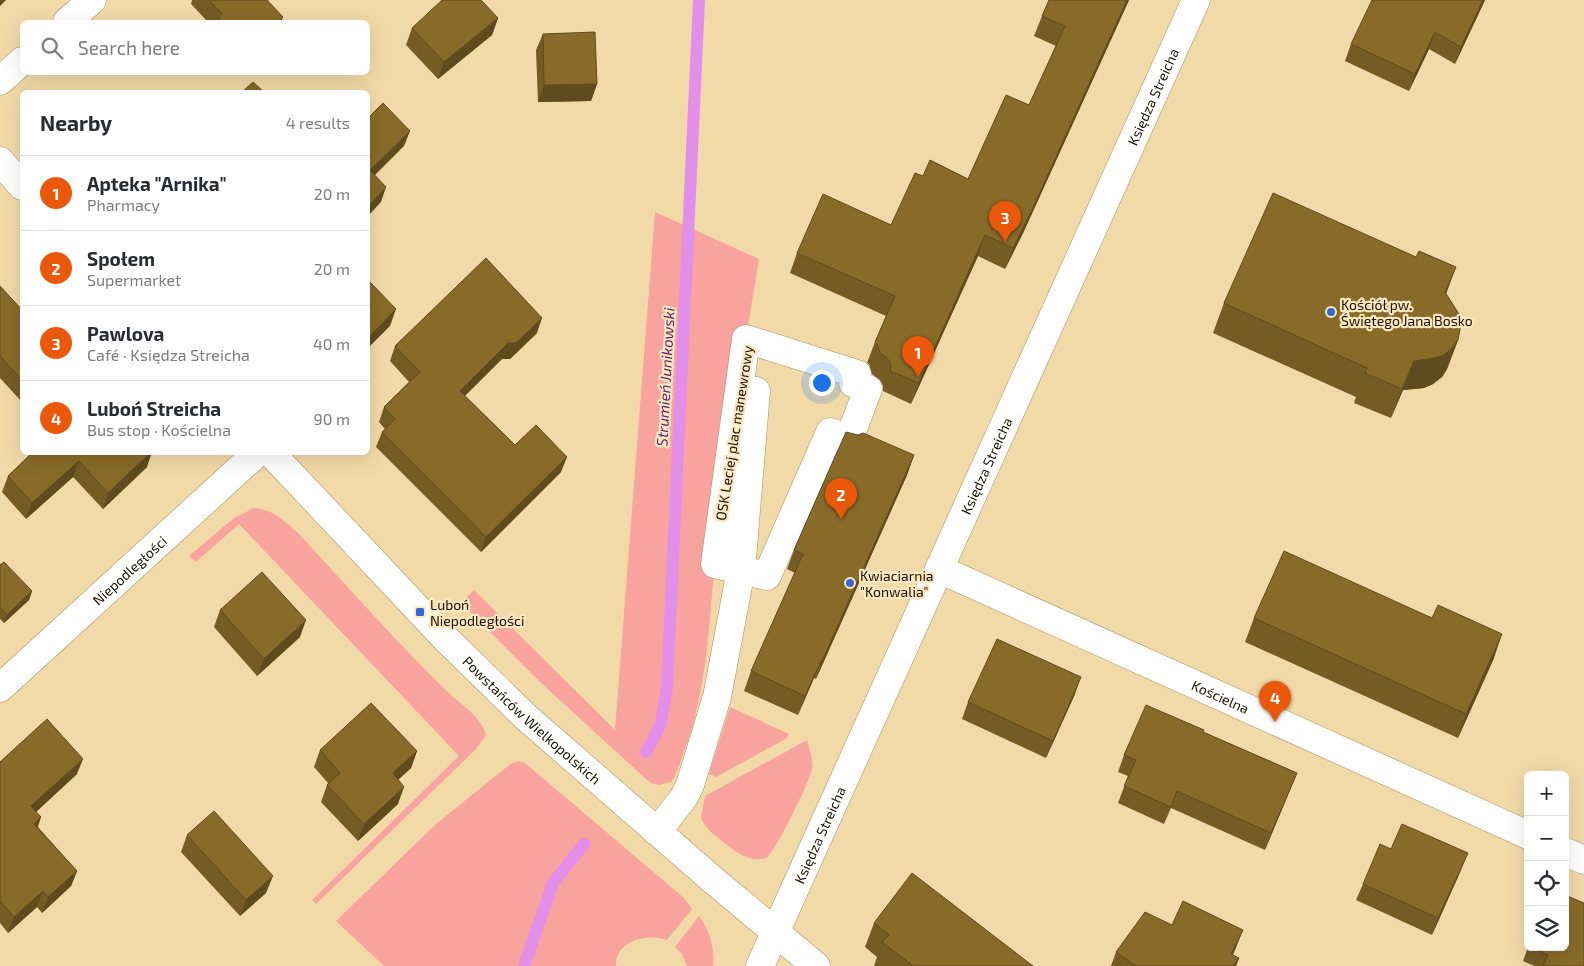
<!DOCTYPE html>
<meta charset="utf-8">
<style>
:root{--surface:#fff;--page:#f2f2f3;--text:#2b2b33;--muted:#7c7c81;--line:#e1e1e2;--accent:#ea580c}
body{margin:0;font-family:"Exo 2",sans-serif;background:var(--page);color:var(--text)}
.controls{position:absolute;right:15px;bottom:15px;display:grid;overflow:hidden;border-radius:8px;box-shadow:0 5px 20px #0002}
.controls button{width:45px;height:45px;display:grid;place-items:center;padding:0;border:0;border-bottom:1px solid var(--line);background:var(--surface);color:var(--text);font:25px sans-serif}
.you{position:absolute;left:821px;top:382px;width:18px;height:18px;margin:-12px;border:4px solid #fff;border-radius:50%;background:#1a73e8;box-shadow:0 0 0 8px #1a73e833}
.badge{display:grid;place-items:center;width:32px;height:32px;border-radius:50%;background:var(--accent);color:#fff;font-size:16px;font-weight:700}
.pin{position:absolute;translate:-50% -41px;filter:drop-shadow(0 1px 2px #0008)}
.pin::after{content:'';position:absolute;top:26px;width:18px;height:15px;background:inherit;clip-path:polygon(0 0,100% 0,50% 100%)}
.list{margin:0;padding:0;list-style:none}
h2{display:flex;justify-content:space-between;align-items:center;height:65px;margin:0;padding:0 20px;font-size:21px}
h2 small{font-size:16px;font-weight:400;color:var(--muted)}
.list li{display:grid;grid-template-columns:32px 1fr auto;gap:15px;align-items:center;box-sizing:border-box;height:75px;padding:0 20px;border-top:1px solid var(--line)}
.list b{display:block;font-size:19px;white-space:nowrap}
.list p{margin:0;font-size:16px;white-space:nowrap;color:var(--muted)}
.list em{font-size:16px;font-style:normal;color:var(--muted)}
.icon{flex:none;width:28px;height:28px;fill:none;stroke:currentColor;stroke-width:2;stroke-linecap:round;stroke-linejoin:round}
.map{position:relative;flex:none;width:1584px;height:966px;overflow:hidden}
.search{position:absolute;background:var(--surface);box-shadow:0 5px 20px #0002;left:20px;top:20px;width:350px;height:55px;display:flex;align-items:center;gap:12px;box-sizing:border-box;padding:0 18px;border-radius:8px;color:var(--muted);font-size:19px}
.panel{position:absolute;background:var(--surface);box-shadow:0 5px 20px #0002;left:20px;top:90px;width:350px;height:365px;border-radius:8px}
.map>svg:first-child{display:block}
.green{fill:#f8a39d}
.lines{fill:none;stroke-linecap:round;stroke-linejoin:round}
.stream{stroke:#e28fe9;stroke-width:12}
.minor-casing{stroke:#a79061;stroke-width:29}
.minor{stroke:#fff;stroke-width:28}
.wall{fill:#755c23}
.shaded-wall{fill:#5f4b1d}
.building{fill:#886b29;stroke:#5f4b1d}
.poi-dot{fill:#3866d6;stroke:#fbe7c0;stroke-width:2}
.labels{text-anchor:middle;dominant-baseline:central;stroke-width:4.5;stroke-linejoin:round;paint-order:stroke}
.street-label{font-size:14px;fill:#1a1101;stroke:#fbe7c0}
.poi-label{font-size:14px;fill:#1a1101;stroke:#fbe7c0;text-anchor:start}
.water-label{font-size:15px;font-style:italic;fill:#641a6b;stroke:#fbe7c0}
</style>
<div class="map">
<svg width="1584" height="966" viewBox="0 0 1584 966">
<rect width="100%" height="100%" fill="#f2d9a8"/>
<g class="green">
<path d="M 655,212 L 759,259 C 742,360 728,461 715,563 C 710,608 709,654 699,698 C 694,725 685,752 674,778 L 671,782 L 659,785 L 651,783 L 646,779 L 539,681 L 461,603 L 474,590 L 615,730 Z"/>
<path d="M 254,508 C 273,509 286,522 299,534 C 349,588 398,644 451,695 C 463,706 482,718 486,735 L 475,750 L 316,904 L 312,900 L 459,756 L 239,524 L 196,562 L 189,556 L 234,518 Z"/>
<polygon points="730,707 789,734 787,738 716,777 709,774"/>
<path d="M 807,740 C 809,749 814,762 812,770 C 809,782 774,855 766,858 C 752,863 737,853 727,845 C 717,837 706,830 701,818 L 705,796 Z"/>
<path d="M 518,761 L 525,763 L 684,898 L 692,909 L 667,940 C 648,933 615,940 616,966 L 384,966 L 336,921 L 436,824 L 503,770 L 512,763 Z"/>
<path d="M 699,916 C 710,931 715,948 713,966 L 687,966 L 682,954 L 675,947 Z"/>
</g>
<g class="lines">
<g class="stream">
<polyline points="646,752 661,724 667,687 699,0"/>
<polyline points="524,966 553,883 584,844"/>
</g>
<g class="minor-casing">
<g id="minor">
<polyline points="67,22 92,0"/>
<polyline points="0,81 22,61"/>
<polyline points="0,161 22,186"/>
<polygon points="746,339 857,374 853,383 868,389 849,439 830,432 767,576 715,564"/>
<path id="s1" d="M 270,452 L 446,639 L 527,718 L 713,880 L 816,966"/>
<path id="s2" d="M 939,569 L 1528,835"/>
<path id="s3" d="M 0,688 L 258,452"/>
<polyline points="657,832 684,797 690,785 717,697 741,570 756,391"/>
<polyline points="1565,852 1584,860"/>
<path id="s4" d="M 760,966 L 1196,0"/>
</g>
</g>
<use href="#minor" class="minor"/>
</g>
<g class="wall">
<polygon points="192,0 268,0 281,22 208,22 191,4"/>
<polygon points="1049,0 1129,0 1024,231 1005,269 978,256 911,404 883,391 883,386 880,380 872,374 869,364 867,363 875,342 886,316 790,273 797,253 891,225 923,176 968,179 1029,105 1056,46 1034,36 1042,16"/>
<polygon points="1485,0 1455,64 1429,49 1409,91 1345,61 1351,44"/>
<polygon points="498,18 492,35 438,79 406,45 412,28"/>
<polygon points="543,34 597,84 591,101 538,102 536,50"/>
<polygon points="0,286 22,310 22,402 0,378"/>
<polygon points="1446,294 1458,340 1447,369 1442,377 1433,384 1424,388 1403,390 1391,418 1354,403 1356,397 1213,333 1224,303"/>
<polygon points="537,333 510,359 502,359 465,396 515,445 561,472 481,552 376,447 382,432 385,429 379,422 384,407 409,382 390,361 395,346"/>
<polygon points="33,452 147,467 103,509 73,477 26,519 2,492 8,476"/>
<polygon points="914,455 907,475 816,679 814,678 798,715 744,691 751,671 795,573 787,569 794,550"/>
<polygon points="0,565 32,591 29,600 4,623 0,619"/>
<polygon points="220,610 300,637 257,676 214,627"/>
<polygon points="1254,618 1494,658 1458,738 1245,642"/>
<polygon points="1075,694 1046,758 962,719 968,702"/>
<polygon points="1203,732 1297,773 1290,790 1265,850 1171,808 1164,824 1118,803 1128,776 1118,772 1124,755"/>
<polygon points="320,750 417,751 411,768 398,780 398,804 358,841 321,802 327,785 328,783 314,767"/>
<polygon points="0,762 77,774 36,812 38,827 77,871 71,886 42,913 37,907 8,933 0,923"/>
<polygon points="187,835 266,893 240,916 181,852"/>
<polygon points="1461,870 1432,935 1356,900 1363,884"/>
<polygon points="874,923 1033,966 874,966 877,957 865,947"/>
<polygon points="1172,925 1237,945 1233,955 1239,958 1236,966 1111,966 1116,952"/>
<polygon points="1528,947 1565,947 1584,966 1534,966 1523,961"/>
</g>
<g class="shaded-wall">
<polygon points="0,0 6,0 0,6"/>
<polygon points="1127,0 1129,0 1024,231 1005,269 1013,248"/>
<polygon points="1483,0 1485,0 1455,64 1461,47"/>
<polygon points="283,17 281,22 277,22"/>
<polygon points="498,18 492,35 438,79 444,62"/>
<polygon points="1435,32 1429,49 1409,91 1415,74"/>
<polygon points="597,84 591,101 538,102 544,85"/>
<polygon points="410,131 404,146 368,182 370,170"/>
<polygon points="386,187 381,202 368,216 368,206"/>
<polygon points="985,235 978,256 911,404 919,383"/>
<polygon points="1456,267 1445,297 1445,292"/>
<polygon points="396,309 390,326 368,348 368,338"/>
<polygon points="542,318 537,333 510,359 502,359 454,406 460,391 508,343"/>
<polygon points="1458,340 1447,369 1442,377 1433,384 1424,388 1403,390 1391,418 1402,389 1414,361"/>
<polygon points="151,452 152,452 147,467 103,509 108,493"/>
<polygon points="914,455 907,475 816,679 823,659"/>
<polygon points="567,457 561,472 481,552 486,537"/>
<polygon points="79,461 73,477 26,519 32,503"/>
<polygon points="32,591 29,600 4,623 7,615"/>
<polygon points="306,620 300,637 257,676 264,659"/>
<polygon points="1502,634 1494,658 1458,738 1466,714"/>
<polygon points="822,659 814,678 798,715 805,696"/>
<polygon points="1081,677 1075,694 1046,758 1053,741"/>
<polygon points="417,751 411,768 387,790 393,773"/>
<polygon points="83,759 77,774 25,822 31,806"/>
<polygon points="1297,773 1290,790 1265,850 1271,833"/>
<polygon points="404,787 398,804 358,841 364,824"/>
<polygon points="41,817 36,833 34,824"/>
<polygon points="1468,853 1461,870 1432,935 1438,918"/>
<polygon points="77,871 71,886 42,913 48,897"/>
<polygon points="273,876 266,893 240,916 246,900"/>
<polygon points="43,891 37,907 8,933 14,917"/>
<polygon points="1243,930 1237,945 1227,966 1231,954"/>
<polygon points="1239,958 1236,966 1233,966"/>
</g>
<g class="building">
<polygon points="209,0 267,0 283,17 277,22 222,22 218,18 222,14"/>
<polygon points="442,0 481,0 498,18 444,62 412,28"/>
<polygon points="1049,0 1127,0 1032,210 1013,248 985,235 919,383 890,371 891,366 888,359 880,353 877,344 875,342 895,296 797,253 823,194 891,225 915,173 923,176 930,160 968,179 1006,95 1029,105 1065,26 1042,16"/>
<polygon points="1372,0 1483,0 1461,47 1435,32 1415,74 1351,44"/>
<polygon points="595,32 597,84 544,85 543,34"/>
<polygon points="253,82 264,92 242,92"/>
<polygon points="383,103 410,131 370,170 386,187 368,206 368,118"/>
<polygon points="1273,193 1416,257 1419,251 1456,267 1445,292 1459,314 1461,324 1458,340 1453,347 1444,355 1435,358 1414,361 1402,389 1365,373 1367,368 1224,303"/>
<polygon points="486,258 542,318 516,343 508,343 460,391 515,445 536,425 567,457 486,537 382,432 395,419 384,407 420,372 395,346"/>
<polygon points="368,280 396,309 368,338"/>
<polygon points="0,286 22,310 22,380 0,356"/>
<polygon points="846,432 858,435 863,433 914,455 823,659 822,659 805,696 751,671 803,554 794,550"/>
<polygon points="33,452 151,452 108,493 79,461 32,503 8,476"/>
<polygon points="1284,551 1432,618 1438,605 1502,634 1466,714 1254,618"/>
<polygon points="4,562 32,591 7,615 0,607 0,565"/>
<polygon points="262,572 306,620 264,659 220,610"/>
<polygon points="997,639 1081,677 1053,741 968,702"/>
<polygon points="371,703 417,751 393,773 404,787 364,824 327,785 340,773 320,750"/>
<polygon points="1146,705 1204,730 1203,732 1297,773 1271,833 1177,791 1171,807 1124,786 1136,760 1124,755"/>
<polygon points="47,719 83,759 31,806 41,817 34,824 77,871 48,897 43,891 14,917 0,901 0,762"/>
<polygon points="214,811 273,876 246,900 187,835"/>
<polygon points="1402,824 1468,853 1438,918 1363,884 1380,844 1391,849"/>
<polygon points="912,873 1033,966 913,966 882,942 889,935 874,923"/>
<polygon points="1565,895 1584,903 1584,966 1543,966 1548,955 1531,947 1565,947"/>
<polygon points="1183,901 1243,930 1231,954 1239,958 1233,966 1136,966 1116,952 1145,912 1172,925"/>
</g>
<g class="poi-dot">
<circle cx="1331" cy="312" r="5"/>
<circle cx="850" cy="583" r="5"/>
<rect x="415" y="607" width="10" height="10" rx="2.5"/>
</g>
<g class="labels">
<g class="street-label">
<text stroke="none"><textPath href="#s4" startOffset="954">Księdza Streicha</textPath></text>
<text transform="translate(734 433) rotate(-81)">OSK Leciej plac manewrowy</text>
<text stroke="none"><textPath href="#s4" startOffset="549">Księdza Streicha</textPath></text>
<text stroke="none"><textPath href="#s3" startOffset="175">Niepodległości</textPath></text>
<text stroke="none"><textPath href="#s2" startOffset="309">Kościelna</textPath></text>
<text stroke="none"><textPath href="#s1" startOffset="375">Powstańców Wielkopolskich</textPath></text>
<text stroke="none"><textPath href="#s4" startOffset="144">Księdza Streicha</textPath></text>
</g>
<g class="poi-label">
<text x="1341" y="304">Kościół pw.<tspan x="1341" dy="16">Świętego Jana Bosko</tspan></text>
<text x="860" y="575">Kwiaciarnia<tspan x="860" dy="16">"Konwalia"</tspan></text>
<text x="430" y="604">Luboń<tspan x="430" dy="16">Niepodległości</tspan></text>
</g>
<g class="water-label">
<text transform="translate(665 377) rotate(-87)">Strumień Junikowski</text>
</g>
</g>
</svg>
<div class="controls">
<button>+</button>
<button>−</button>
<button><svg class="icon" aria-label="locate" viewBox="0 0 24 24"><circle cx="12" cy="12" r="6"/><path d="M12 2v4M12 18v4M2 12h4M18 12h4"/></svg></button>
<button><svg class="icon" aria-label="layers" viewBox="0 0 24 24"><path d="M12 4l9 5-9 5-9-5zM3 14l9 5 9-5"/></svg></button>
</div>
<div class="you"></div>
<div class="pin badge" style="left:918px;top:377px">1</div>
<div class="pin badge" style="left:841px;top:519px">2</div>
<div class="pin badge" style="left:1005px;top:242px">3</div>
<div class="pin badge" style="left:1275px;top:722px">4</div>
<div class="search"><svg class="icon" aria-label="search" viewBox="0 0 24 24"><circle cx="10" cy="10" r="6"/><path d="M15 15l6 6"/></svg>Search here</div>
<section class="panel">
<h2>Nearby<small>4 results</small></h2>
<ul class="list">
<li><span class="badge">1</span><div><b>Apteka &quot;Arnika&quot;</b><p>Pharmacy</p></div><em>20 m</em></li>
<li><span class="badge">2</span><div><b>Społem</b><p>Supermarket</p></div><em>20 m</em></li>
<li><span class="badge">3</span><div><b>Pawlova</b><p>Café · Księdza Streicha</p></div><em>40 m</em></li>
<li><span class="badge">4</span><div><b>Luboń Streicha</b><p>Bus stop · Kościelna</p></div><em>90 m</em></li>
</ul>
</section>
</div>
